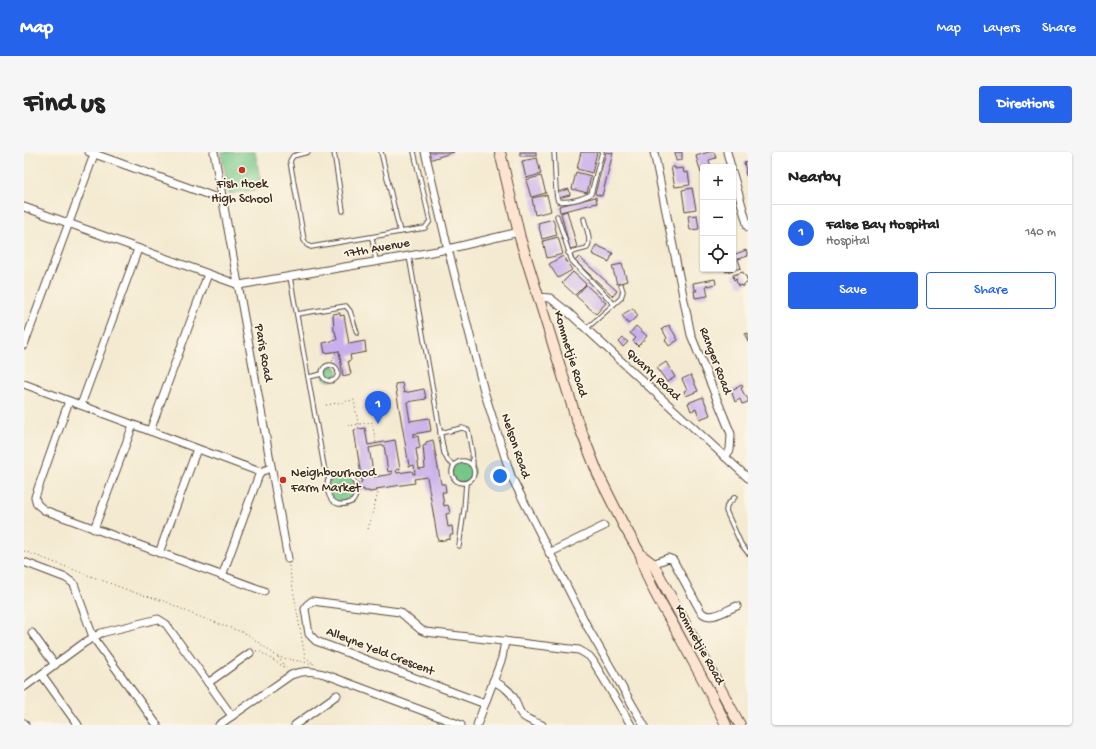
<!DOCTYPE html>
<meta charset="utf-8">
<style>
:root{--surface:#fff;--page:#f6f6f6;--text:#222;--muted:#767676;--line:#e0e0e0;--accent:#2563eb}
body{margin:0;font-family:"Gochi Hand",sans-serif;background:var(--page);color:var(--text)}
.controls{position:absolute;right:12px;top:12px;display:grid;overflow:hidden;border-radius:4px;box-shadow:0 1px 3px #0004}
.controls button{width:36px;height:36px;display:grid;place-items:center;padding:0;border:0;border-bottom:1px solid var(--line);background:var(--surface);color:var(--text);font:20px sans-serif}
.you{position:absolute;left:476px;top:324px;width:14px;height:14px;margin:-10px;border:3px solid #fff;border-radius:50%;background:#1a73e8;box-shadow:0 0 0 6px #1a73e833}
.badge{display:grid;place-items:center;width:26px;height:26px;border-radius:50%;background:var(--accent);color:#fff;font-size:13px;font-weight:700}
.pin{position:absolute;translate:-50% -33px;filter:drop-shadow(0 1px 2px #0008)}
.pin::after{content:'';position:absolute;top:21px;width:14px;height:12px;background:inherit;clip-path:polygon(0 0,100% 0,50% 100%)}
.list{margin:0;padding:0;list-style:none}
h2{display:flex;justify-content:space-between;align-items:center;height:52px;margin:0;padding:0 16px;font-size:17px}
h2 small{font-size:13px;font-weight:400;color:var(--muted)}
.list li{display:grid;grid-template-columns:26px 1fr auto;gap:12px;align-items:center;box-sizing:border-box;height:56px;padding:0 16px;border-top:1px solid var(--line)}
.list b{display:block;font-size:15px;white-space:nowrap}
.list p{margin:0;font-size:13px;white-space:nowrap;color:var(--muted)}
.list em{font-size:13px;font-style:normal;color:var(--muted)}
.actions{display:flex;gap:8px;padding:12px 16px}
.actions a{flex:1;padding:9px 0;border:1px solid var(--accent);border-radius:4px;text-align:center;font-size:14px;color:var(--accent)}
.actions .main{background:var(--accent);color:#fff}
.icon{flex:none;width:22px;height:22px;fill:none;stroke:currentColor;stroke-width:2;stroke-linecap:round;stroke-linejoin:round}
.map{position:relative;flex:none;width:724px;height:573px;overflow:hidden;border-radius:4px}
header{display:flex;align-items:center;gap:24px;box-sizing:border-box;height:56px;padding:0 20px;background:var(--accent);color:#fff}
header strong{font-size:19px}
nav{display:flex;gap:22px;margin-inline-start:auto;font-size:14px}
.intro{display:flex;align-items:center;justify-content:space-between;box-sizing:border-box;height:96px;padding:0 24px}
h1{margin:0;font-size:28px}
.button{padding:10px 18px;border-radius:4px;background:var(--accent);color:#fff;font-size:14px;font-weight:700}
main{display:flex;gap:24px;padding:0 24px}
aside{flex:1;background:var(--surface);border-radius:4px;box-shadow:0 1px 3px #0004}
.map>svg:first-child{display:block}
.green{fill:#75c789;stroke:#587854}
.building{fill:#c9afec;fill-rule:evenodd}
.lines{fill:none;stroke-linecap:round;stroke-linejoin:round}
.service-casing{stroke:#574739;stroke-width:5.5}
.minor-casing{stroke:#574739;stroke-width:9}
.secondary-casing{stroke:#574739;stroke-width:12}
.path{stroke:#574739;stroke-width:1;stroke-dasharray:1 3;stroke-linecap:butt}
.service{stroke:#fff;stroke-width:3.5}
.minor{stroke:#fff;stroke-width:7}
.secondary{stroke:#fde4d1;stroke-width:10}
.poi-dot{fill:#c8321e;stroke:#fcf5e5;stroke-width:1.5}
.labels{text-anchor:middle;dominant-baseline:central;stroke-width:3.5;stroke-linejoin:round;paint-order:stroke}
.poi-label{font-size:13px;fill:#3b2a1e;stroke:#fcf5e5}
.street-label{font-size:13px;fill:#3b2a1e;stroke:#fcf5e5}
</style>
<header>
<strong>Map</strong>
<nav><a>Map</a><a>Layers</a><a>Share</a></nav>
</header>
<div class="intro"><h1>Find us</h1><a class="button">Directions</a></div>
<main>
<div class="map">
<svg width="724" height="573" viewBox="0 0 724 573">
<rect width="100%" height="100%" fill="#fcf5e5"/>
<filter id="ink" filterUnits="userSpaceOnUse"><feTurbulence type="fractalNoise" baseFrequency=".025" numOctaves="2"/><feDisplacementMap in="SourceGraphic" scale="8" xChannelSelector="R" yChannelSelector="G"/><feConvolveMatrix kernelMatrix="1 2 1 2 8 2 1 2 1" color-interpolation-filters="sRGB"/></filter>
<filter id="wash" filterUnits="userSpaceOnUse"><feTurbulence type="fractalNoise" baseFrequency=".012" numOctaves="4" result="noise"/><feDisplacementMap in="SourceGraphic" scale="16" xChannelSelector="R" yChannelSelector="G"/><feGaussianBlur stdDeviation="0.9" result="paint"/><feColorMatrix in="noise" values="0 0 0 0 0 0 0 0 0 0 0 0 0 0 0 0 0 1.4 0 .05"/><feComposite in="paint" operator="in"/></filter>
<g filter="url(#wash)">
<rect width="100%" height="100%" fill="#f4ead1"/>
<g class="green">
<polygon points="197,0 231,0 238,37 205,42"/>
<circle cx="306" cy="221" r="8"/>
<circle cx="439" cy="320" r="11"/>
<polygon points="320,321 328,324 333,341 329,349 314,353 307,349 303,331 305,327"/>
</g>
<g id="blocks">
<g class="building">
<polygon points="403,0 430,0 405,8"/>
<rect x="496" y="0" width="16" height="4"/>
<polygon points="557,0 573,0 568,21 553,17"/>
<polygon points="582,0 589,1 578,44 571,42"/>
<polygon points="651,0 658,0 658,8 652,9"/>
<polygon points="685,0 690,0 692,6 685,8 687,15 679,15 679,20 677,21 672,4"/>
<polygon points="513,6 517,22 502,26 498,9"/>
<polygon points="724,9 724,24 722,24 721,19 722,19 720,10"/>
<polygon points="647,15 651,15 651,17 659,16 660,21 664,20 666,33 651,35"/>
<polygon points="552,20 567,24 563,41 548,37"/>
<polygon points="517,24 522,41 507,45 502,28"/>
<polygon points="668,36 672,57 661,59 658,38"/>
<polygon points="545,37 546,43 534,46 533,40"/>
<polygon points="523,43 527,59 511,63 508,46"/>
<polygon points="572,45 573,51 536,60 535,54"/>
<polygon points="543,59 553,95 546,97 537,61"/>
<polygon points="673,63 675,77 666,78 664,64"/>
<polygon points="529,67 533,83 518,87 514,71"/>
<polygon points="534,85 539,102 523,106 519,89"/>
<polygon points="572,93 589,101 585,110 568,102"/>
<polygon points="722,98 724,104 714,107 717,116 702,120 701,117 709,117 709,103"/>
<polygon points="539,104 548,118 534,126 525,112"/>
<polygon points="555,105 593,139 589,144 551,109"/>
<polygon points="598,112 603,129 593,132 588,114"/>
<polygon points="549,120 562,132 551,143 538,131"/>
<polygon points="719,120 721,124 722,124 724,131 720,132 720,134 718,135 717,133 714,134 712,128 713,127 710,128 709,123"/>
<polygon points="691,127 692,132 684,134 684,133 682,133 684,144 671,146 670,139 673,139 672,137 670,137 669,131"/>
<polygon points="562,133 582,151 572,162 552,144"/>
<polygon points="609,156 614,164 604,172 598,163"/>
<polygon points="316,161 316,164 320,163 325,192 341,189 342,200 326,203 327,208 324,209 327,222 319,224 315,199 301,201 299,191 313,188 311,179 310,179 309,162"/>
<polygon points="645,173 654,188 645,194 641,188 643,186 638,177"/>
<polygon points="612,174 623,184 614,194 609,189 612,186 606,181"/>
<polygon points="724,181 724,190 721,182"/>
<polygon points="599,186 604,190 599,195 595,190"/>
<polygon points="642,210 651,225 643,230 633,216"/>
<polygon points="667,223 674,239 662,244 660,239 663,238 658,227"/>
<path d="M 378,231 L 380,241 L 400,237 L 402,247 L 383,250 L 386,269 L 405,266 L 407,279 L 389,282 L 389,285 L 394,284 L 396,296 L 392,297 L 395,317 L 401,316 L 399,294 L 402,293 L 402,290 L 409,288 L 417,332 L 421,332 L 422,340 L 418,340 L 420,354 L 424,353 L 426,361 L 422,362 L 424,375 L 428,374 L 429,383 L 426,383 L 426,387 L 414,389 L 403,325 L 390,327 L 391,331 L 352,337 L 353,339 L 345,340 L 345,339 L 340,339 L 340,337 L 331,339 L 329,332 L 338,330 L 330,278 L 341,276 L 344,293 L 371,288 L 376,317 L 372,318 L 373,321 L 388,319 L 389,322 L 391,322 L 390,313 L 385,314 L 371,232 ZM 360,293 L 364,320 L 368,319 L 368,322 L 350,325 L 345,296 Z"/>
<polygon points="718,233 719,235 717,236 721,244 722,244 724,247 724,250 718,252 716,247 711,250 707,238"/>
<polygon points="679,245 686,263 676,267 672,257 667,259 664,251"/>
</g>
</g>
</g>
<g filter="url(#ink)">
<use href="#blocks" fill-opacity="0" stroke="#574739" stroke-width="1"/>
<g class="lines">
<g class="service-casing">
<g id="service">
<polyline points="284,0 269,4 266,9 280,88 283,93 287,95 376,80 357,0"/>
<polyline points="310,0 319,59"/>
<path d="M 530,0 C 531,9 531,44 534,49 C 543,51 559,47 567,42 L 578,0"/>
<polyline points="533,64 548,109 590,152"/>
<polyline points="376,80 401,76 406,69 390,0"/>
<polyline points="348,86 352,109"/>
<path d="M 544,101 L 563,96 C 568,88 562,76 560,67"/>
<polyline points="385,104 420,301 424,309 430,313"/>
<polyline points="266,125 300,314 305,327"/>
<polyline points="273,162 322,154 326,159 333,181"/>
<polyline points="562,177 597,146 599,139 597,133"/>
<circle cx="306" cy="221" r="8"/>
<polyline points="285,225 298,222"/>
<polyline points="416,281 438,276 444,278 448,300 449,313"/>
<circle cx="439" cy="320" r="11"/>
<path d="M 320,321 C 332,324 336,339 329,349 C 318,355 307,353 304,340 C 303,336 302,330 305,327 C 308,322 315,322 320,321 Z"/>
<polyline points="711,345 703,353 702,359 717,392 724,401"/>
<polyline points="435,394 440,358 442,331"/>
</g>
</g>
<g class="minor-casing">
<g id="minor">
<polyline points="65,0 199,48"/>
<polyline points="190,0 264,407"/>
<polyline points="401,0 424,97 460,239 487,324 564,476 620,573"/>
<polyline points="630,0 667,183 707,282 706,298 701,305"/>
<polyline points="703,0 707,15"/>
<polyline points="709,22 724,75"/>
<polyline points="0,55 215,133 385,104 424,97 495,80"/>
<polyline points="514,145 526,146 545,161 724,326"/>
<polyline points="0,193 71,0"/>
<polyline points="0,232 236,320 247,316"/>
<polyline points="45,249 11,345 13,352 20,358 240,439"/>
<polyline points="57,253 114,97"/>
<polyline points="126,279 184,122"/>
<polyline points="70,377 109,273"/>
<polyline points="135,401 173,297"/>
<polyline points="525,401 580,374"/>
<polyline points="0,410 42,426 50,432 69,485 133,573"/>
<path d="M 629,412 L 644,406 L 649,408 L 677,460 C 686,470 702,458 713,454"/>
<polyline points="198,424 236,320"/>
<polyline points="8,481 31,513"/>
<polyline points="18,523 54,573"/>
<path d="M 469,529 C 479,534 486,538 491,548 C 493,553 494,558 498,563 C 503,568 511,570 518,573"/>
<polyline points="184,531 226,501"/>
<polyline points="0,535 60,491 77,481 134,467 142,472 208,564"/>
<polyline points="461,552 292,489 285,482 281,457 283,453 288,449 376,460 397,478 402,480 555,498 565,504 569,509 607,573"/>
<polyline points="0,571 1,573"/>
<path d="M 195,573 L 267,523 C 280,518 290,519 303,523 L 437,573"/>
<polyline points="271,573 313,543"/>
<polyline points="453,573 478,506 481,489"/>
</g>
</g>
<g class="secondary-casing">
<g id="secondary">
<polyline points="476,0 496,86 552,266 574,322 599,372 617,403 629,412 716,573"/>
<path d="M 617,403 C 622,430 640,456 653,480 C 670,511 687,541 702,573"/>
</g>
</g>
<g class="path">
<polyline points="307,213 312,199"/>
<polyline points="302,253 330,248 335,277"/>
<polyline points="324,274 348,270 352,291"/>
<polyline points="344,377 354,341 353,337"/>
<polyline points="0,399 109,440 143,450 168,462 223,482 254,505 290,512"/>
<polyline points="265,414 281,505 289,511"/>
<polyline points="232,499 235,499 263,517"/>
<polyline points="254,505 260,513"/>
</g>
<use href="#service" class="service"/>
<use href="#minor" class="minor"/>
<use href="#secondary" class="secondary"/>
</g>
</g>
<g class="poi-dot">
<circle cx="218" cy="18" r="4"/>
<circle cx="259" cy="328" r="4"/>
</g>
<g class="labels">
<g class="poi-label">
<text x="218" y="32">Fish Hoek<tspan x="218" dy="15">High School</tspan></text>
<text x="267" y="321" text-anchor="start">Neighbourhood<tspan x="267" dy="15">Farm Market</tspan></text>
</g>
<g class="street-label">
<text transform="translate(353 97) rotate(-10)">17th Avenue</text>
<text transform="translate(239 201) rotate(80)">Paris Road</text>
<text transform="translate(546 202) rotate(73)">Kommetjie Road</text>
<text transform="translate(691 209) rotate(69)">Ranger Road</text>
<text transform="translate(629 223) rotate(43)">Quarry Road</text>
<text transform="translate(491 294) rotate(71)">Nelson Road</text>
<text transform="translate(675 493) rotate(61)">Kommetjie Road</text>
<text transform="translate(356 500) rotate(21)">Alleyne Yeld Crescent</text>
</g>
</g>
</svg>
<div class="controls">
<button>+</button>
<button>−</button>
<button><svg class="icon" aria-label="locate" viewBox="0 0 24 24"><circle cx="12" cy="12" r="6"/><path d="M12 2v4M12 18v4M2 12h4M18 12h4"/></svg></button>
</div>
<div class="you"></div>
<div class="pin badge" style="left:354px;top:272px">1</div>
</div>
<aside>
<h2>Nearby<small></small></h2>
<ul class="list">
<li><span class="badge">1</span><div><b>False Bay Hospital</b><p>Hospital</p></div><em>140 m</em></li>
</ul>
<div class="actions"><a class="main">Save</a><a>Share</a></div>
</aside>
</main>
